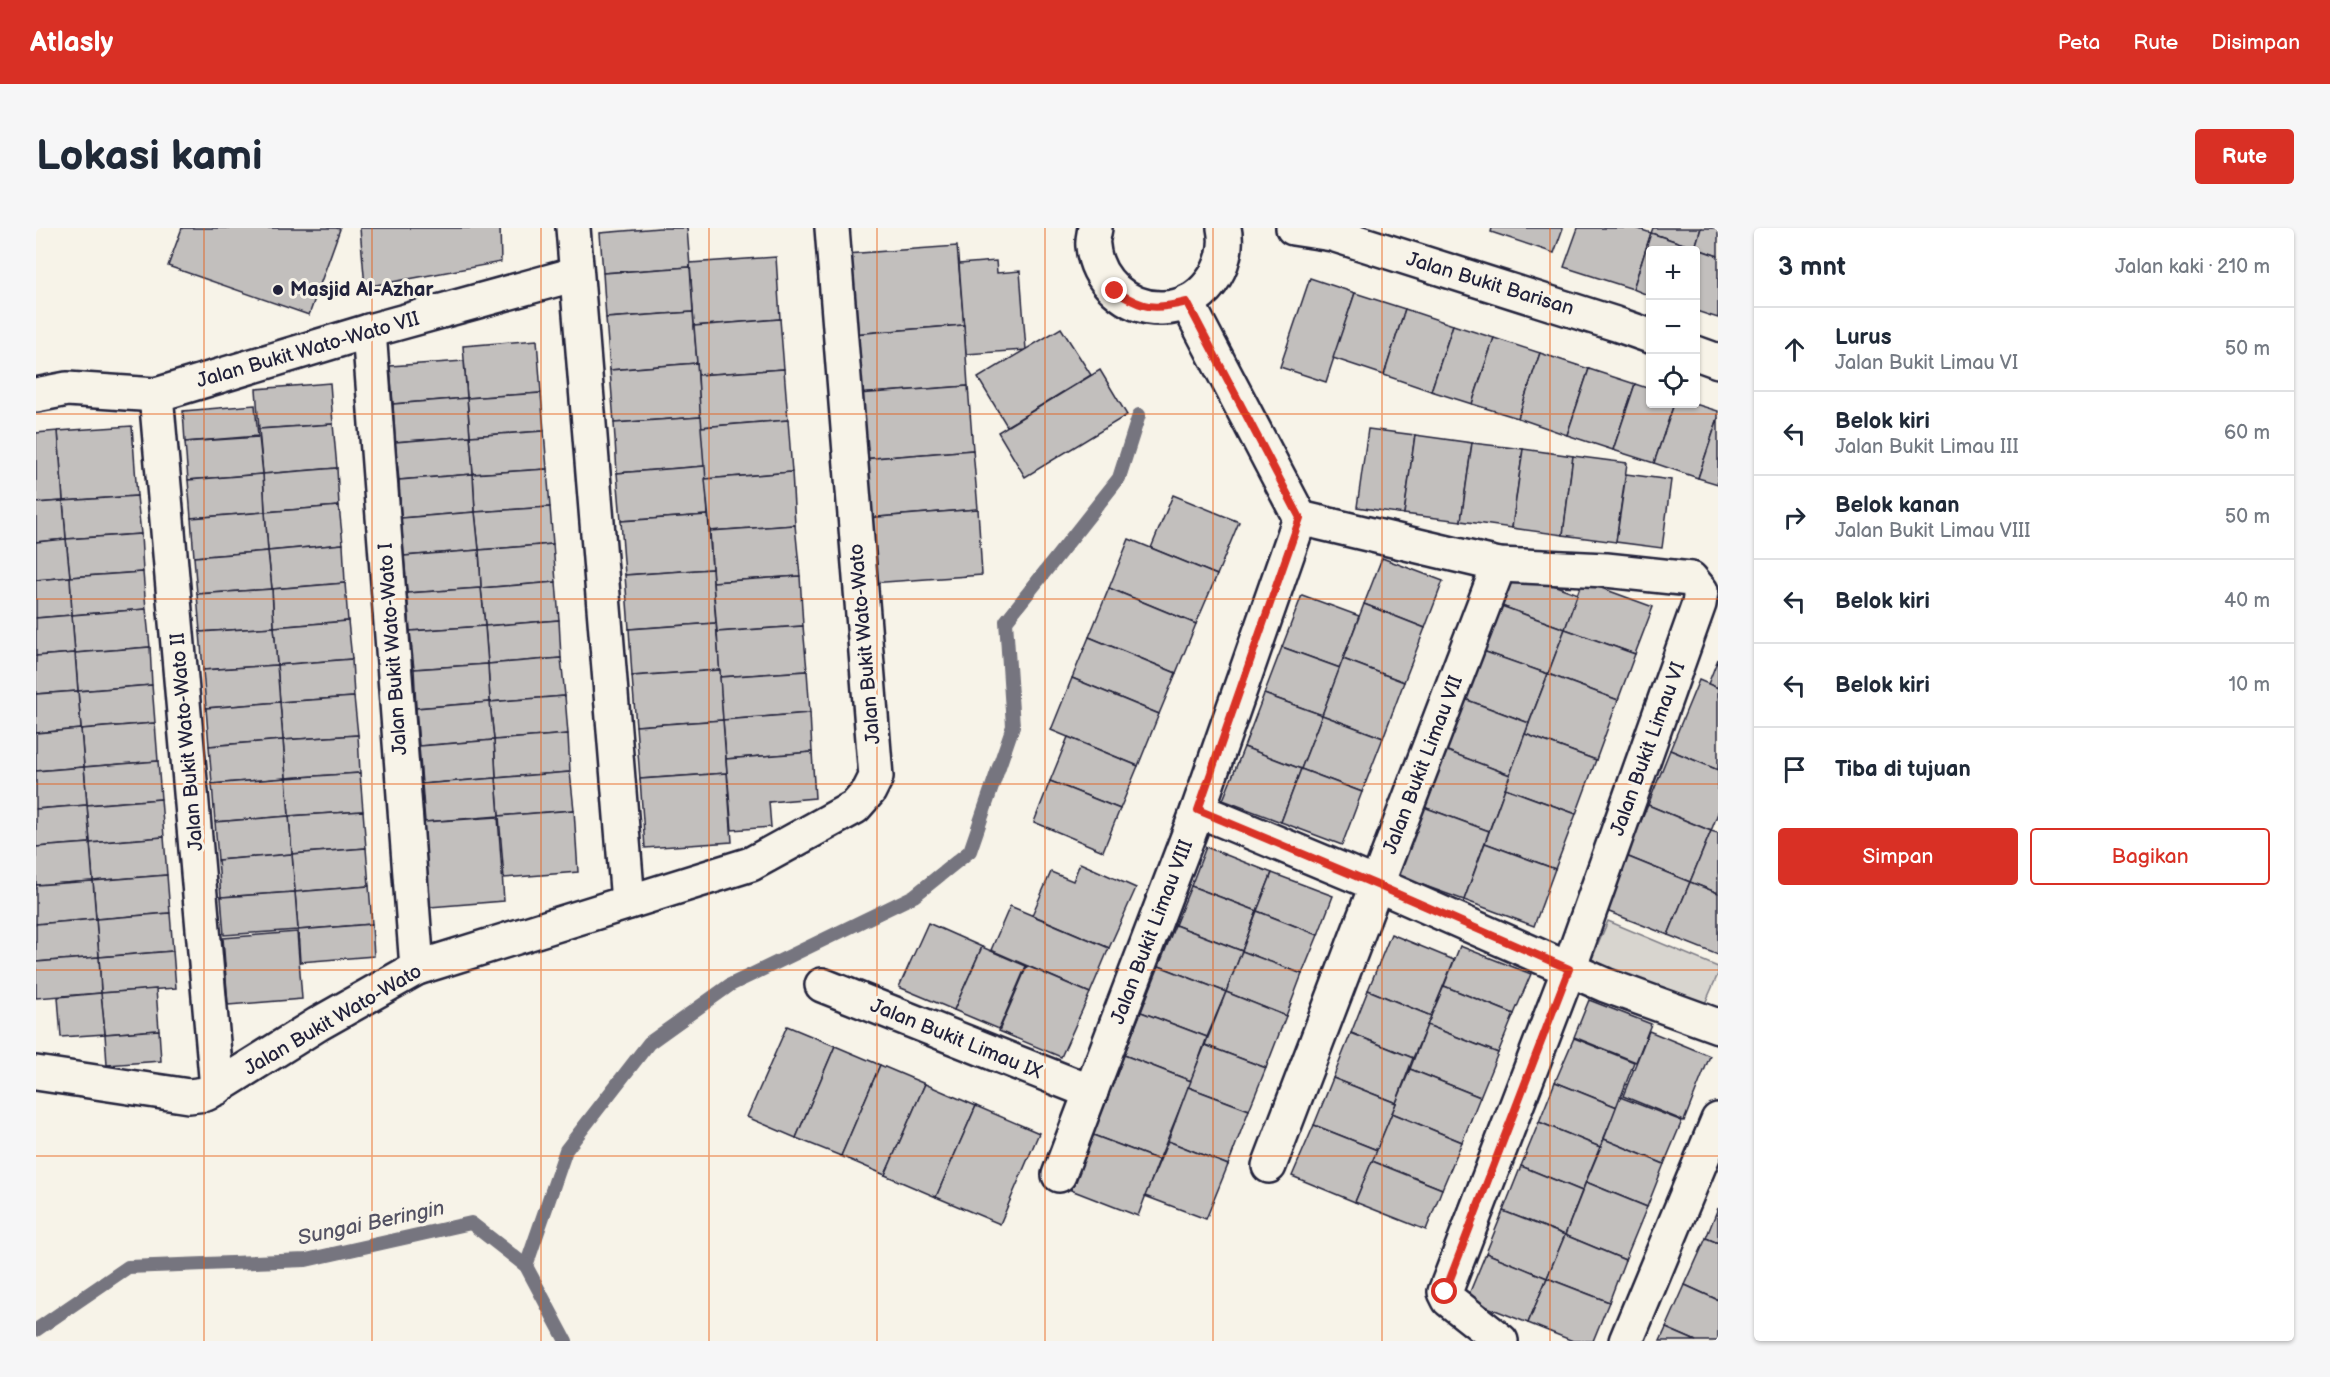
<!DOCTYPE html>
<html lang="id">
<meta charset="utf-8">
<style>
:root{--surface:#fff;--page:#f6f6f7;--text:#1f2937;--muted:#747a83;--line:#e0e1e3;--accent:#d93025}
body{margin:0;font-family:"Balsamiq Sans",sans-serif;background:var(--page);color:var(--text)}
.controls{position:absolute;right:18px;top:18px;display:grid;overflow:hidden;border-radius:6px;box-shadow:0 2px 4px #0004}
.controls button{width:54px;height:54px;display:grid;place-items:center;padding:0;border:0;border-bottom:2px solid var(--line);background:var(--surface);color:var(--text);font:30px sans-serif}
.stop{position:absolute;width:18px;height:18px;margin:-14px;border:4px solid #d93025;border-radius:50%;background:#fff}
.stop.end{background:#d93025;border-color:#fff;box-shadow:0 2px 6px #0008}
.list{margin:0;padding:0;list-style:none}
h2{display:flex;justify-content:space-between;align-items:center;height:78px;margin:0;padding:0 24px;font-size:26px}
h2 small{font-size:20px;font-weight:400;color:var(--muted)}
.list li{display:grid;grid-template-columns:39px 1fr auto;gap:18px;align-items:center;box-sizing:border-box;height:84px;padding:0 24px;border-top:2px solid var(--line)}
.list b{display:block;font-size:22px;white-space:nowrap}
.list p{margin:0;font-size:20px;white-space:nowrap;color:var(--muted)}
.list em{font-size:20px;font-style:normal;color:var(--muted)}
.actions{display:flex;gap:12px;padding:18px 24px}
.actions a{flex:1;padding:14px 0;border:2px solid var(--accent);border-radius:6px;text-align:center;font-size:21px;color:var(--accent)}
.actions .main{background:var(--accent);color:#fff}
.icon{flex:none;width:33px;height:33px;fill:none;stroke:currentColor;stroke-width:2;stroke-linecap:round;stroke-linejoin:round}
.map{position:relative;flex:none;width:1682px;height:1113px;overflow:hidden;border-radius:6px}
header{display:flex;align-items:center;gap:36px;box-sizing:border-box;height:84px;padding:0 30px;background:var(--accent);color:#fff}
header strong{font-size:28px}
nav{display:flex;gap:33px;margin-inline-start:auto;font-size:21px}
.intro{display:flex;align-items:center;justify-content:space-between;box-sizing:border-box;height:144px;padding:0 36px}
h1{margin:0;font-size:42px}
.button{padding:15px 27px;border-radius:6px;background:var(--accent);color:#fff;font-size:21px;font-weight:700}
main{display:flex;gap:36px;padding:0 36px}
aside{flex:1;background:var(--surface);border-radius:6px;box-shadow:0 2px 4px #0004}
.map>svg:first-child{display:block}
.green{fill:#d8d5cf;stroke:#7d7c85;stroke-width:1.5}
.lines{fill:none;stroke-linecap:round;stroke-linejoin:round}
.stream{stroke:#76747f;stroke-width:14}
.building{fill:#c2bfbd;stroke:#22223b;stroke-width:1.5}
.street-casing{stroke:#22223b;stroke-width:38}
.street{stroke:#f7f3e8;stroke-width:33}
.route{stroke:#d93025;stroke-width:8}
.grid{fill:none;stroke:#e8590c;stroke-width:1.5;stroke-opacity:0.55}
.poi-dot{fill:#22223b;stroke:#f7f3e8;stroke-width:2}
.labels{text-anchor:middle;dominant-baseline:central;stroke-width:6;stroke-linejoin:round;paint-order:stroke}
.street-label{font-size:20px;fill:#22223b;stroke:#f7f3e8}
.poi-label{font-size:20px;font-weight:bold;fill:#22223b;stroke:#f7f3e8;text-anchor:start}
.water-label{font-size:21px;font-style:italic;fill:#535263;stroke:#f7f3e8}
</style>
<header>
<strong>Atlasly</strong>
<nav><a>Peta</a><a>Rute</a><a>Disimpan</a></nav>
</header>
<div class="intro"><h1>Lokasi kami</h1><a class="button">Rute</a></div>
<main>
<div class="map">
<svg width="1682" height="1113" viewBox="0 0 1682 1113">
<rect width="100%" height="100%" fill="#f7f3e8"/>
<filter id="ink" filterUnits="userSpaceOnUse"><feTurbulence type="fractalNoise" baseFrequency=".0167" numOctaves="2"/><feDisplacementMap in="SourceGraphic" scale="12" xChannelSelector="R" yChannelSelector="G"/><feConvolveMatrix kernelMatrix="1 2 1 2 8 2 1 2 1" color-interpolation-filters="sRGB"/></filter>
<g filter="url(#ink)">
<polygon class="green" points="1572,693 1682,739 1682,746 1667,780 1555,733"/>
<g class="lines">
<g class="stream">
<polyline points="490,1038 530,922 613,815 694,757 878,668 934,623 977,498 970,393 1083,250 1103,187"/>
<polyline points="0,1102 92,1039 270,1032 435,995 490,1038 530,1113"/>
</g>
</g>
<g class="building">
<polygon points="146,0 300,0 304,1 273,87 132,38"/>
<polygon points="324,0 464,0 465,34 329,59"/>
<polygon points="623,0 651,0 654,39 567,45 564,5"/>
<polygon points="1456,0 1527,0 1518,25 1455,4"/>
<polygon points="1542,0 1600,0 1615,5 1597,61 1528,39"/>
<polygon points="1617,0 1665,0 1659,20 1615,5"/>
<polygon points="1665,0 1682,0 1682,28 1659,20"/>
<polygon points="1615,5 1659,20 1658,22 1614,22 1614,68 1597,61"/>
<polygon points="921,18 928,97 817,106 810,26"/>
<polygon points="1659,20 1682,28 1682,90 1660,83"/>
<polygon points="740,29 744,91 658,98 654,35"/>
<polygon points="960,33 961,45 984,43 990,122 930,126 923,36"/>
<polygon points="654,39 657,84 570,90 567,45"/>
<polygon points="1274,50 1319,65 1290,154 1244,139"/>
<polygon points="1319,65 1369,81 1348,147 1297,130"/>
<polygon points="1369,81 1417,97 1395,163 1348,147"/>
<polygon points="657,84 661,135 574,142 570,90"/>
<polygon points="744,91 748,141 662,147 658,98"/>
<polygon points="928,97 932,158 821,166 817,106"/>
<polygon points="1417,97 1458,110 1436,176 1395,163"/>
<polygon points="1025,100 1055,147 971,198 942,150"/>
<polygon points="1458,110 1504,125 1482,190 1436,176"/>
<polygon points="501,112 505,165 431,170 427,118"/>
<polygon points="1504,125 1553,141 1531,207 1482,190"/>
<polygon points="428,133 431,170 357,176 354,138"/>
<polygon points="661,135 665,189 578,195 574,142"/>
<polygon points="748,141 752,192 665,199 662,147"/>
<polygon points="1553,141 1599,156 1577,222 1531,207"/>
<polygon points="1064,142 1091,187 989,249 962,204"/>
<polygon points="294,155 297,196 223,201 220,161"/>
<polygon points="1599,156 1614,161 1614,176 1638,176 1618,235 1577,222"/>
<polygon points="932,158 937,222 826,231 821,166"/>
<polygon points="505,165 508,203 434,208 431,170"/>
<polygon points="431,170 434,208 359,214 357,176"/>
<polygon points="1638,176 1659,176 1682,183 1682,190 1662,250 1618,235"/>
<polygon points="219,177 222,208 149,214 147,183"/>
<polygon points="665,189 669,238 581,245 578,195"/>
<polygon points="1682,190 1682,256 1662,250"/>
<polygon points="752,192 756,244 669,251 665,199"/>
<polygon points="297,196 301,240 227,246 223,201"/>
<polygon points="96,198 101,268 27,273 22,203"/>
<polygon points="1332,201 1379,207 1368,286 1321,279"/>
<polygon points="22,203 27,273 0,275 0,205"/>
<polygon points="508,203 511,241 437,246 434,208"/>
<polygon points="1379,207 1436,215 1425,293 1368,286"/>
<polygon points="434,208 437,246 363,252 359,214"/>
<polygon points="223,209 227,246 152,252 149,214"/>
<polygon points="1436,215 1487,221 1476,300 1425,293"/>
<polygon points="1487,221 1537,228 1527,307 1476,300"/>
<polygon points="937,222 942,281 830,290 826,231"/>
<polygon points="1537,228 1591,235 1580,314 1527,307"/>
<polygon points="669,238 672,287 585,293 581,245"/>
<polygon points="301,240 303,278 229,284 227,246"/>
<polygon points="511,241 514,279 439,284 437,246"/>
<polygon points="756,244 759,297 674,303 669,251"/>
<polygon points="227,246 229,284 155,290 152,252"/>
<polygon points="437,246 439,284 365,290 363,252"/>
<polygon points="1590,246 1635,252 1626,320 1580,314"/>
<polygon points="1137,267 1203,294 1181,347 1115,320"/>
<polygon points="101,268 105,306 30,311 27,273"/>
<polygon points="27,273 30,311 0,314 0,275"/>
<polygon points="303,278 307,316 232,323 229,284"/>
<polygon points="514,279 517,316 443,322 439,284"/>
<polygon points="942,281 946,347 835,355 830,290"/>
<polygon points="229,284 232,323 158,329 155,290"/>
<polygon points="439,284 443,322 368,328 365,290"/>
<polygon points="672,287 676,341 589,347 585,293"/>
<polygon points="759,297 764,348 677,354 674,303"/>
<polygon points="105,306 107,344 34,349 30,311"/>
<polygon points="30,311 34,349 0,352 0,314"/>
<polygon points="1093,311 1181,347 1160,396 1073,360"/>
<polygon points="307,316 309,355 236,361 232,323"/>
<polygon points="517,316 520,354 445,360 443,322"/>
<polygon points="443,322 445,360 371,365 368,328"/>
<polygon points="232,323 236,361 161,366 158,329"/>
<polygon points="1346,330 1407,353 1389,400 1328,376"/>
<polygon points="676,341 680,395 593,401 589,347"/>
<polygon points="1473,341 1542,366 1529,401 1460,376"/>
<polygon points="107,344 110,381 36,387 34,349"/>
<polygon points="764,348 767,398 681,404 677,354"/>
<polygon points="34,349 36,387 0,390 0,352"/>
<polygon points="1546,353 1617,379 1599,426 1529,401"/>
<polygon points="520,354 523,392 449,398 445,360"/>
<polygon points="309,355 312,393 238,399 236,361"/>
<polygon points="445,360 449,398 374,403 371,365"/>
<polygon points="1073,360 1160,396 1140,445 1053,409"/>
<polygon points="236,361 238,399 164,404 161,366"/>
<polygon points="1266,367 1323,388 1304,440 1246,419"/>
<polygon points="1328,376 1389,400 1368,454 1307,431"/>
<polygon points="1460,376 1529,401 1512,446 1444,422"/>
<polygon points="110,381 114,419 39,425 36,387"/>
<polygon points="36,387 39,425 0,428 0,390"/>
<polygon points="523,392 525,430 452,436 449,398"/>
<polygon points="312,393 316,431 241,437 238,399"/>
<polygon points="680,395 684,442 596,448 593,401"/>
<polygon points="449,398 452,436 378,441 374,403"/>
<polygon points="767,398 771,443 684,449 681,404"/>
<polygon points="238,399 241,437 167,442 164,404"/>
<polygon points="1529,401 1599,426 1582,472 1512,446"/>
<polygon points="1053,409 1140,445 1123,486 1036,450"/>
<polygon points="114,419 116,457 42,463 39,425"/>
<polygon points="1246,419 1304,440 1286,487 1228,466"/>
<polygon points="1444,422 1512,446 1493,495 1426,470"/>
<polygon points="39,425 42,463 0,466 0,428"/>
<polygon points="525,430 529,468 454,474 452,436"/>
<polygon points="316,431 318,469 244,474 241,437"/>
<polygon points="1307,431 1368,454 1347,510 1286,487"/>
<polygon points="1682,431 1682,460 1672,456"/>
<polygon points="452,436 454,474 380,480 378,441"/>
<polygon points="241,437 244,474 170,480 167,442"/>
<polygon points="684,442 687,492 600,498 596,448"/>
<polygon points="771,443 774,485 687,492 684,449"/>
<polygon points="1512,446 1582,472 1560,532 1489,506"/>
<polygon points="1036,450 1123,486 1102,538 1015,502"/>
<polygon points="1663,452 1682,460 1682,542 1634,522"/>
<polygon points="116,457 119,495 45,501 42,463"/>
<polygon points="42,463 45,501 0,505 0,466"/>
<polygon points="1228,466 1286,487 1265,541 1208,519"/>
<polygon points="529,468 532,506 458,512 454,474"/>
<polygon points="318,469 322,507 247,512 244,474"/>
<polygon points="1426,470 1493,495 1474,547 1406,521"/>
<polygon points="244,474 247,512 173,518 170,480"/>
<polygon points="454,474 458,512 383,518 380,480"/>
<polygon points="774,485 776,524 690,531 687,492"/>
<polygon points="1286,487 1347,510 1326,564 1265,541"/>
<polygon points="687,492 691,545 604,551 600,498"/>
<polygon points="119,495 122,533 48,539 45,501"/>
<polygon points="45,501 48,539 0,543 0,505"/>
<polygon points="532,506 534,544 460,550 458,512"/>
<polygon points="1489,506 1560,532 1540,586 1469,560"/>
<polygon points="322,507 324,545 250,550 247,512"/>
<polygon points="1032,509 1102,538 1084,581 1014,553"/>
<polygon points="247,512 250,550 176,556 173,518"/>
<polygon points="458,512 460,550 386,556 383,518"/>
<polygon points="1208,519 1265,541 1245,594 1187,572"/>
<polygon points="1406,521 1474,547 1453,603 1385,578"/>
<polygon points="1634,522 1682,542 1682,585 1675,603 1612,577"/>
<polygon points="776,524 779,570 733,574 735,599 696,602 690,531"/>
<polygon points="122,533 125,571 51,577 48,539"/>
<polygon points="48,539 51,577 0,581 0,543"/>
<polygon points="1265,541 1326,564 1306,617 1245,594"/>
<polygon points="534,544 538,582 463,588 460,550"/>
<polygon points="324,545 327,583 253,588 250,550"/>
<polygon points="691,545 696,614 609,620 604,551"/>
<polygon points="250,550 253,588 179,594 176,556"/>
<polygon points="460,550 463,588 389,594 386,556"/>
<polygon points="1014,553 1084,581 1067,623 998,594"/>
<polygon points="1469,560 1540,586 1519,641 1449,615"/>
<polygon points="125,571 128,609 54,615 51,577"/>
<polygon points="51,577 54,615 0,619 0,581"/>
<polygon points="1612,577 1675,603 1654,654 1590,628"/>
<polygon points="1385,578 1453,603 1428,672 1359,647"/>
<polygon points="538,582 542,644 468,650 463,588"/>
<polygon points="327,583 330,620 256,626 253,588"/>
<polygon points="253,588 256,626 182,632 179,594"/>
<polygon points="462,589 468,673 394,679 388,594"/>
<polygon points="1675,603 1682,605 1682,665 1654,654"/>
<polygon points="128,609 131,647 57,653 54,615"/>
<polygon points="54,615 57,653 0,657 0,619"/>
<polygon points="1449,615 1519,641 1498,698 1428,672"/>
<polygon points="1170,619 1236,645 1221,683 1155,658"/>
<polygon points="330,620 333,658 259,664 256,626"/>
<polygon points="256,626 259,664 185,669 182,632"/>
<polygon points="1590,628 1654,654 1632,707 1568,682"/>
<polygon points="1044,635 1100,660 1073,720 996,687 1015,644 1037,653"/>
<polygon points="1236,645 1297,668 1282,707 1221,683"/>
<polygon points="131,647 134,685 60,691 57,653"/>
<polygon points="57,653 60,691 0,696 0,657"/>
<polygon points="1654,654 1682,665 1682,727 1632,707"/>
<polygon points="333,658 336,696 262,702 259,664"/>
<polygon points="1155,658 1221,683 1206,723 1139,697"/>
<polygon points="259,664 262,702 188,707 185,669"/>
<polygon points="974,678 1073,720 1054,765 955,722"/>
<polygon points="1221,683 1282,707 1266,746 1206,723"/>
<polygon points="134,685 137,723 63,729 60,691"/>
<polygon points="60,691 63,729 0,734 0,696"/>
<polygon points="892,695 946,719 918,782 863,759"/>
<polygon points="336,696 338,728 264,734 262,702"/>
<polygon points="1139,697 1206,723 1190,764 1123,738"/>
<polygon points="261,704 266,771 192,777 187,710"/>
<polygon points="1355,706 1418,732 1395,788 1332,762"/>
<polygon points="1424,718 1495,746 1478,786 1408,758"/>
<polygon points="946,719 990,738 963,801 918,782"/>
<polygon points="137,723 140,760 65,765 63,729"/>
<polygon points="1206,723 1266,746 1250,788 1190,764"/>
<polygon points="63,729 65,765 0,770 0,734"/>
<polygon points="991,738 1054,765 1025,829 963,803"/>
<polygon points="1123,738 1190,764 1171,809 1105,784"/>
<polygon points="1408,758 1478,786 1462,825 1391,797"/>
<polygon points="120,761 123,802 69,806 65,765"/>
<polygon points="1332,762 1395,788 1377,830 1315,805"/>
<polygon points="1190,764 1250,788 1230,840 1169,817"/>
<polygon points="65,765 69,806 25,809 22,769"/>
<polygon points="1553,772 1615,796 1600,834 1538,809"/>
<polygon points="1105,784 1171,809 1155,853 1088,827"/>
<polygon points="1391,797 1462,825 1444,869 1374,841"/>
<polygon points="751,798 799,818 760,910 711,889"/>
<polygon points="123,802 125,833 71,837 69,806"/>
<polygon points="1613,803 1674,828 1648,893 1587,868"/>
<polygon points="1315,805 1377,830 1360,875 1297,850"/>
<polygon points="1538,810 1598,834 1581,879 1519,854"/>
<polygon points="1169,817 1230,840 1213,882 1152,859"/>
<polygon points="799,818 844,837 805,928 760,910"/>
<polygon points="1088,827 1155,853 1123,932 1057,907"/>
<polygon points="844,837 889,856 849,947 805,928"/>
<polygon points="1374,841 1444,869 1426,914 1356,885"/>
<polygon points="1297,850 1360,875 1341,922 1278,897"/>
<polygon points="1519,854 1581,879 1564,919 1503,894"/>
<polygon points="889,856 940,878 900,969 849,947"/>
<polygon points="1152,859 1213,882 1192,937 1132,913"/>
<polygon points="1584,869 1646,893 1628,936 1568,911"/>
<polygon points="940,878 1003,905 964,996 900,969"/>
<polygon points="1356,885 1426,914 1406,961 1336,933"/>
<polygon points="1503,894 1564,919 1546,963 1485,938"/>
<polygon points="1278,897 1341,922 1319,974 1256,948"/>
<polygon points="1057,907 1123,932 1102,988 1035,962"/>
<polygon points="1568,911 1628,936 1611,979 1550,954"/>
<polygon points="1132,913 1192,937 1170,991 1109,968"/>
<polygon points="1336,933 1406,961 1390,1002 1319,974"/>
<polygon points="1485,938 1546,963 1529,1007 1467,983"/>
<polygon points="1550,954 1611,979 1589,1032 1529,1007"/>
<polygon points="1682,980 1682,1015 1670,1010"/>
<polygon points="1467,983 1529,1007 1511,1050 1450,1025"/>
<polygon points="1529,1007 1589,1032 1573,1074 1511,1050"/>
<polygon points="1670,1010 1682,1015 1682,1072 1649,1057"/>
<polygon points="1450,1025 1511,1050 1492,1095 1431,1071"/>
<polygon points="1511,1050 1573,1074 1557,1113 1537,1113 1492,1095"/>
<polygon points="1649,1057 1682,1072 1682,1113 1660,1113 1630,1100"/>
<polygon points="1630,1100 1660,1113 1624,1113"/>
</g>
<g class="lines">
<g class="street-casing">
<g id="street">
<polyline points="537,0 592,674"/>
<path d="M 1059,0 C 1058,6 1056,13 1057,18 C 1060,52 1091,81 1126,80 C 1166,80 1196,38 1188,0"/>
<polyline points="1257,0 1296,6 1580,96 1614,108"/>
<polyline points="1151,74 1264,290"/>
<polyline points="333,103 381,740"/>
<polyline points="1660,125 1682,133"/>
<polyline points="0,167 31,161 120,167 333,103 540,46"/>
<polyline points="120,167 181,860"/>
<polyline points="1264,290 1463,337 1570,342 1655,351 1665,363 1663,376 1533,741 1409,1064 1413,1072 1465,1113"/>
<polyline points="1162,582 1342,657 1569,757 1682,798"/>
<polyline points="786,757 1055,864"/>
<polyline points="0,845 153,868 170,866 282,796 381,740 715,636 819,579 833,563 840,549 796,0"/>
<polyline points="1233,938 1463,337"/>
<polyline points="1023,947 1162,582 1264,290"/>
<polyline points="1590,1113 1682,892"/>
</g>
</g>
<use href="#street" class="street"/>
</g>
</g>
<g class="lines" filter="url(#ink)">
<path class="route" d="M 1079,63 C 1108,81 1118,82 1151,74 L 1264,290 L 1162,582 L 1341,657 L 1533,741 L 1409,1064"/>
</g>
<path class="grid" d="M 168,0 L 168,1113M 336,0 L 336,1113M 505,0 L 505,1113M 673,0 L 673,1113M 841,0 L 841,1113M 1009,0 L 1009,1113M 1177,0 L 1177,1113M 1346,0 L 1346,1113M 1514,0 L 1514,1113M 0,186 L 1682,186M 0,371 L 1682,371M 0,556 L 1682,556M 0,742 L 1682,742M 0,928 L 1682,928"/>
<circle class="poi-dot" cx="242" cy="62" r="6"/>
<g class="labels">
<g class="street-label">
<text transform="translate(1454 56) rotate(17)">Jalan Bukit Barisan</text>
<text transform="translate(272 122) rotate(-16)">Jalan Bukit Wato-Wato VII</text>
<text transform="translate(829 416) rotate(-95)">Jalan Bukit Wato-Wato</text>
<text transform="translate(357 421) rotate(-94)">Jalan Bukit Wato-Wato I</text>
<text transform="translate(151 514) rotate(-95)">Jalan Bukit Wato-Wato II</text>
<text transform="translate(1612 521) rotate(-70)">Jalan Bukit Limau VI</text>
<text transform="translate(1387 537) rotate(-69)">Jalan Bukit Limau VII</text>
<text transform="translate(1116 704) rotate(-69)">Jalan Bukit Limau VIII</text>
<text transform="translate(297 792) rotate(-30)">Jalan Bukit Wato-Wato</text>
<text transform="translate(920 811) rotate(22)">Jalan Bukit Limau IX</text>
</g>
<g class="poi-label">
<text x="254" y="62">Masjid Al-Azhar</text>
</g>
<g class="water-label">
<text transform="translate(335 995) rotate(-12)">Sungai Beringin</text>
</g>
</g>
</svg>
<div class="controls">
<button>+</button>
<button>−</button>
<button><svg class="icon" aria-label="locate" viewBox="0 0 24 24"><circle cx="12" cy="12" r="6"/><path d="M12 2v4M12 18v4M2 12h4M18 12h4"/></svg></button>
</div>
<div class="stop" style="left:1409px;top:1064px"></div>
<div class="stop end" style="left:1079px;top:63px"></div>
</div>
<aside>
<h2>3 mnt<small>Jalan kaki · 210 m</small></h2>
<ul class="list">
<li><svg class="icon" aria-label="ahead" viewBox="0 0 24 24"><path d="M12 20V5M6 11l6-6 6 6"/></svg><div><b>Lurus</b><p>Jalan Bukit Limau VI</p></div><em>50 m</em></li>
<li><svg class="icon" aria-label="left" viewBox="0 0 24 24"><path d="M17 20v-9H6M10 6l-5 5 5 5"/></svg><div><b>Belok kiri</b><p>Jalan Bukit Limau III</p></div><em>60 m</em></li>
<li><svg class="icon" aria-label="right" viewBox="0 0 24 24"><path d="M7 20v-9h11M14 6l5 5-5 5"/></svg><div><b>Belok kanan</b><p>Jalan Bukit Limau VIII</p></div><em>50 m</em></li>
<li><svg class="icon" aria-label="left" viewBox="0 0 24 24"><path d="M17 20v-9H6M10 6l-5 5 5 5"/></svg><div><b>Belok kiri</b></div><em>40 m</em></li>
<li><svg class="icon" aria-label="left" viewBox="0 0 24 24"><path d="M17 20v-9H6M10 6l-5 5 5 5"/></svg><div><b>Belok kiri</b></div><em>10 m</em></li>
<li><svg class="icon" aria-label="arrive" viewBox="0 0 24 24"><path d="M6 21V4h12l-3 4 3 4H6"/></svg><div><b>Tiba di tujuan</b></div></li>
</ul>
<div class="actions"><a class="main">Simpan</a><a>Bagikan</a></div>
</aside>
</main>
